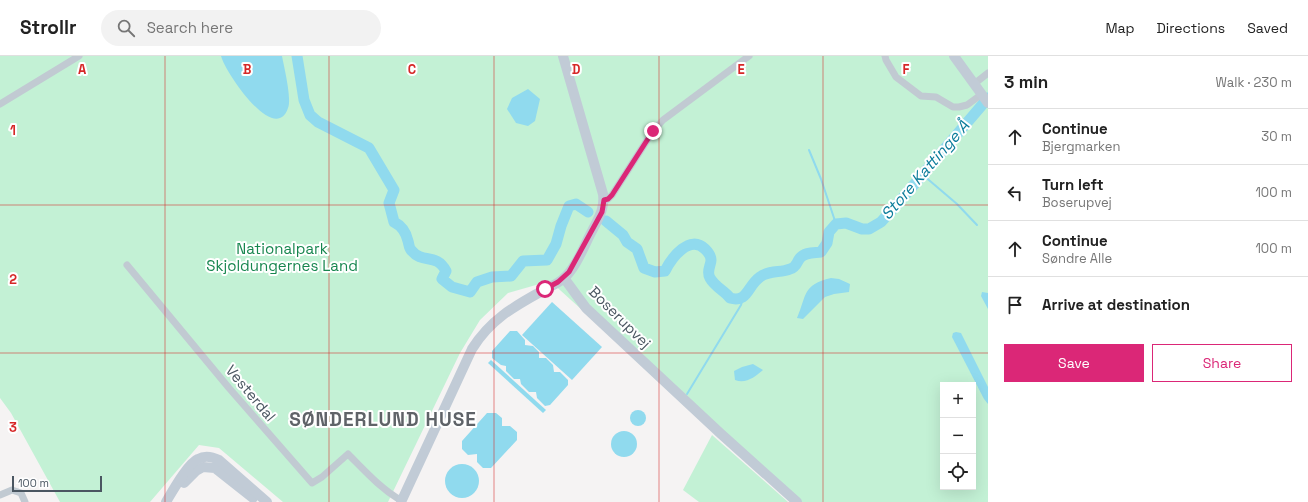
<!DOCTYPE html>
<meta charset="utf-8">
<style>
:root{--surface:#fff;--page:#f2f2f2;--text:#222;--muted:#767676;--line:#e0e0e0;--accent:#db2777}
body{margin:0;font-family:"Space Grotesk",sans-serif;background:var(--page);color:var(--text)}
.controls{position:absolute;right:12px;bottom:12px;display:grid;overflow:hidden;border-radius:0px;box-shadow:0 4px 16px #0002}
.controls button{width:36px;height:36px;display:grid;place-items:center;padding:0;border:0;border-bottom:1px solid var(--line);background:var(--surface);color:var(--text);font:20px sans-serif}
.scale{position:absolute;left:12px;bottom:10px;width:90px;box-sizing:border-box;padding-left:4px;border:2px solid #4a5661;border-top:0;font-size:11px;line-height:14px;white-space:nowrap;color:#4a5661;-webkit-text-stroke:3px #fff;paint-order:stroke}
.stop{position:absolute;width:12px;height:12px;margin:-9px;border:3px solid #db2777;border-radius:50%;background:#fff}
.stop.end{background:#db2777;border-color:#fff;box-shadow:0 1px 4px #0008}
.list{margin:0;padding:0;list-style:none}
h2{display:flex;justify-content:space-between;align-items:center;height:52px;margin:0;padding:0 16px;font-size:17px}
h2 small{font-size:13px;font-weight:400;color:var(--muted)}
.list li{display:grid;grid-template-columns:26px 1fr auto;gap:12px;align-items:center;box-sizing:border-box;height:56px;padding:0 16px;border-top:1px solid var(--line)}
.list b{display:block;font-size:15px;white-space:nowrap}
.list p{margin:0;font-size:13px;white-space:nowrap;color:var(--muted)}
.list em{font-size:13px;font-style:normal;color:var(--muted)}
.actions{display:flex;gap:8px;padding:12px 16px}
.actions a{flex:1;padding:9px 0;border:1px solid var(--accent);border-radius:0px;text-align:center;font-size:14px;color:var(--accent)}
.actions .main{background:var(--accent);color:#fff}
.icon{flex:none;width:22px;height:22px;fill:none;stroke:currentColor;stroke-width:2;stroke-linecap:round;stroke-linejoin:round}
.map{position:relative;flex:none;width:988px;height:446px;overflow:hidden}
header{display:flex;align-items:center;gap:24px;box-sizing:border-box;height:56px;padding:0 20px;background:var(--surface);border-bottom:1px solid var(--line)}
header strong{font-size:19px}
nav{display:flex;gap:22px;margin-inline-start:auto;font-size:14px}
.search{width:280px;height:36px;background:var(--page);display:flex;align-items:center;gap:10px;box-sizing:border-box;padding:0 14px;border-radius:22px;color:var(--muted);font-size:15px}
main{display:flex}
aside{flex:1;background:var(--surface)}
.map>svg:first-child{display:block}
.green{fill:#c3f1d5;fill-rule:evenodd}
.water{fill:#90daee}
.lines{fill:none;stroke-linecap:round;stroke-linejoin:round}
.stream{stroke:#90daee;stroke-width:2}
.river{stroke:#90daee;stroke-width:11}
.street{stroke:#c1cad2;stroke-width:7}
.secondary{stroke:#c1cbd6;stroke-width:10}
.route{stroke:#db2777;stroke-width:5}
.grid{fill:none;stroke:#d62828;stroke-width:1;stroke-opacity:0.55}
.labels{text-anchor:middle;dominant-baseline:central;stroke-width:4;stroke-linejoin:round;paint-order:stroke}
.park-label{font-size:15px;fill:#17864f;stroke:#fff}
.street-label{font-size:15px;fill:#4a5661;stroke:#fff}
.water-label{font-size:16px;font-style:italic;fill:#0c7c9b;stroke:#fff}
.district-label{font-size:19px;font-weight:bold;letter-spacing:1px;fill:#5f6368;stroke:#fff}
.grid-label{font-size:13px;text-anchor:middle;font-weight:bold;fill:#d62828;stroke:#fff;stroke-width:4;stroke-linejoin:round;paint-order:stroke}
</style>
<header>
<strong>Strollr</strong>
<div class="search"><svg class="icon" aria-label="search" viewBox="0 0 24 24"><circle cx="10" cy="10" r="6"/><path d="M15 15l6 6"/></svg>Search here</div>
<nav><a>Map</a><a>Directions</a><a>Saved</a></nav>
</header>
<main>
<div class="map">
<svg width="988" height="446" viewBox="0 0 988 446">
<rect width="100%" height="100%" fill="#f5f3f3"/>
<g class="green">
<path d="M 0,0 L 988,0 L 988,446 L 794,446 L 550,225 L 508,237 L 480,264 L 460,297 L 388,446 L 283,446 L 219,392 L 199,389 L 150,446 L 60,446 L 11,357 L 0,342 ZM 943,329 L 973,329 L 973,431 L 943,431 Z"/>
<polygon points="712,379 788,446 699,446 683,434"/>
</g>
<g class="water">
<path d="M 221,0 L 282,0 C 284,11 292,43 288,52 C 275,90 225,16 221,0 Z"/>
<polygon points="528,33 540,43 535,65 528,70 516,67 507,53 512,42"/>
<path d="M 831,222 L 839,223 L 850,228 L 849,236 L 834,238 L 825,241 L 803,263 L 797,262 C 807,239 802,229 831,222 Z"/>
<polygon points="982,236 988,237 988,253 981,240"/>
<polygon points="552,246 602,291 572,324 522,279"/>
<polygon points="510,275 517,275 525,284 525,289 533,290 539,296 539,302 546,302 553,309 554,316 560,316 568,324 568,329 550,349 545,350 537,342 536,336 529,336 521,328 520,323 514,323 506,315 506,310 501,309 492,302 492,295"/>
<polygon points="956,276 961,277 988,331 988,348 984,343 952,281 953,277"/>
<polygon points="491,304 546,354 543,357 488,307"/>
<path d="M 753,308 L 763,314 C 755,321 746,328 735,324 L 734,315 L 742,311 Z"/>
<circle cx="638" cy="362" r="8"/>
<polygon points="487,357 496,357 502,362 502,370 510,370 517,376 517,384 491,412 483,412 477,406 477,398 468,399 462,393 462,385"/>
<circle cx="624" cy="388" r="13"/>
<circle cx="462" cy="425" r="17"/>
</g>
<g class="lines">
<g class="stream">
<polyline points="809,94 821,123 836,168"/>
<polyline points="923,119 957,148 977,169"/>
<polyline points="687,338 741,249 743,242"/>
</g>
<g class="river">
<path d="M 297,0 L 304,44 L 310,59 L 318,66 L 369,92 L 394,134 L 389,147 L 394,166 C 402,170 406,176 408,185 C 409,188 409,192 411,194 C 423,209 436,196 446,215 L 442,223 L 452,231 L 470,236 L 477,226 L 492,221 L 511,220 L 523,205 L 547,204 L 556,188 L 561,170 L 569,150 L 576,148 L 588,156"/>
<path d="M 606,165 L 623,179 L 627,186 L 637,193 L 644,212 L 655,216 L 665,215 C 672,201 690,178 705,193 C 708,196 711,200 711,204 C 711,210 706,215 710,222 C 715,231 725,235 730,242 C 748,247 747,230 760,221 C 769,214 781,217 790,213 C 797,211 796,207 800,202 C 805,196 814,197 821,196 L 827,187 L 829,176 L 836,168 L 846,167 L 862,173 L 869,173 L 881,166 L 900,145 L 988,42"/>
</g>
<g class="street">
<polyline points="885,0 886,4 896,21 921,40 936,41 953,51 959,51 967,49 982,38"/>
<polyline points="974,28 988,17"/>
<polyline points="0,48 79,0"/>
<polyline points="604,144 608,143 612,139 653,75 663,64 749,0"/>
<path d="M 127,209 L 229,332 L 312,427 L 322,421 L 348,398 C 365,415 381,433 402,445"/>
<polyline points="0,439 12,434 21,437 25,446"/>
</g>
<g class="secondary">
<polyline points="954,0 988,47"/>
<polyline points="564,222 586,252 720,377 797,446"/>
<polyline points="184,427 196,415 203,411 215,412 253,442"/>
<path d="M 166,446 C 172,436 188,407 198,403 C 205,399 213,401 219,404 L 267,446"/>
<path d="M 401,446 L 472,293 C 490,264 513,251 542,235 C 549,231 557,228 563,223 C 576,212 584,190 592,175 C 598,163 605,153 603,138 L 563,0"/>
</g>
</g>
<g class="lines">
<polyline class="route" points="545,233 558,226 569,216 602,156 604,144 608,143 612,139 653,75"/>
</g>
<path class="grid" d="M 165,0 L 165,446M 329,0 L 329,446M 494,0 L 494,446M 659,0 L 659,446M 823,0 L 823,446M 0,149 L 988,149M 0,297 L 988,297"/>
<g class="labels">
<g class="park-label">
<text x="282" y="192">Nationalpark<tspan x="282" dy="17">Skjoldungernes Land</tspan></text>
</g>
<g class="street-label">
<text transform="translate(620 261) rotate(45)">Boserupvej</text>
<text transform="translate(251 337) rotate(50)">Vesterdal</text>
</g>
<g class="water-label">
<text transform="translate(925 114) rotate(-49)">Store Kattinge Å</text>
</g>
<g class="district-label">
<text x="383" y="363">SØNDERLUND HUSE</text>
</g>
</g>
<g class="grid-label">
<text x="82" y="18">A</text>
<text x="247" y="18">B</text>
<text x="412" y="18">C</text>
<text x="576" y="18">D</text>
<text x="741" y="18">E</text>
<text x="906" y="18">F</text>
<text x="13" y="79">1</text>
<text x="13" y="228">2</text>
<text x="13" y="376">3</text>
</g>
</svg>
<div class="controls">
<button>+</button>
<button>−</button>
<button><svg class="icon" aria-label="locate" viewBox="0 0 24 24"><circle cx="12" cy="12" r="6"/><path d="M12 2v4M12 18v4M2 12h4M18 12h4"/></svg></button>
</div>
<div class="scale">100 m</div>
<div class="stop" style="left:545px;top:233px"></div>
<div class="stop end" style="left:653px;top:75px"></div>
</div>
<aside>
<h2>3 min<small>Walk · 230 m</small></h2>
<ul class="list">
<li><svg class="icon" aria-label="ahead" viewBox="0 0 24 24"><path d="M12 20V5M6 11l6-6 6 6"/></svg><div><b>Continue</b><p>Bjergmarken</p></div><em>30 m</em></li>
<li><svg class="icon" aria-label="left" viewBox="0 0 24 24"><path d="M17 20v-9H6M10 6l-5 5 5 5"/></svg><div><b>Turn left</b><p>Boserupvej</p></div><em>100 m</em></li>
<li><svg class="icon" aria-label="ahead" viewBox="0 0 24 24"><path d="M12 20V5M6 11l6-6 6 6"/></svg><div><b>Continue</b><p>Søndre Alle</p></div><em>100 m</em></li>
<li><svg class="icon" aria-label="arrive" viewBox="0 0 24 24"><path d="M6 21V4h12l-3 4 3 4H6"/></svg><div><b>Arrive at destination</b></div></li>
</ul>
<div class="actions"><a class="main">Save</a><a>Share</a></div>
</aside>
</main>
